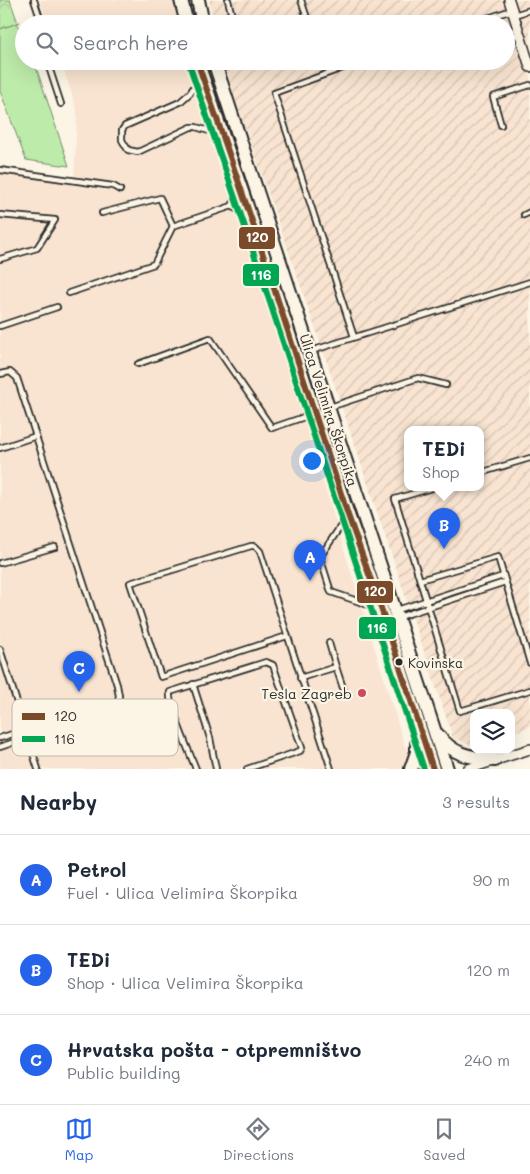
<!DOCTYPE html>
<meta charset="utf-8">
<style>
:root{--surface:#fff;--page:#f6f6f7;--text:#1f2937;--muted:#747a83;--line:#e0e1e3;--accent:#2563eb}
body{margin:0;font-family:Mali,sans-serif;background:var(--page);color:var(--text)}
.controls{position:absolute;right:15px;bottom:15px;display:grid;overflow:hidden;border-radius:10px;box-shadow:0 5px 20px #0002}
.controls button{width:45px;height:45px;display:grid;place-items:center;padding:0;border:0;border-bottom:1px solid var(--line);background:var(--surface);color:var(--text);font:25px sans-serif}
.you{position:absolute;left:311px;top:460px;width:18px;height:18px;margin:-12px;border:4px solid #fff;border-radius:50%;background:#1a73e8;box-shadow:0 0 0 8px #1a73e833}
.badge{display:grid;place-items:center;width:32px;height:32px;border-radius:50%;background:var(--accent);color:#fff;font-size:16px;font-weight:700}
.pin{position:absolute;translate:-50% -41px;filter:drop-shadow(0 1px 2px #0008)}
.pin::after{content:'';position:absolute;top:26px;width:18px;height:15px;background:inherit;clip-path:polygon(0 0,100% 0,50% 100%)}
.popup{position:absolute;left:404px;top:426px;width:80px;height:65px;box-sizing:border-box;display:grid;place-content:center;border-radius:10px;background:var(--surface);filter:drop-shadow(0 1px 4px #0005);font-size:16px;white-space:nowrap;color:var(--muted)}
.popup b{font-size:19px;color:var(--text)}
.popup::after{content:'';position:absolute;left:50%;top:100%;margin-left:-10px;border:10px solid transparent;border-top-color:var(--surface)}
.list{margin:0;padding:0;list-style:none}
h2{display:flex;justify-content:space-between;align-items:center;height:65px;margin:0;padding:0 20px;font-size:21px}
h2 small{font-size:16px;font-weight:400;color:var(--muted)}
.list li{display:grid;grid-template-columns:32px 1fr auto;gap:15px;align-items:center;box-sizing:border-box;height:90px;padding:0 20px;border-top:1px solid var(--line)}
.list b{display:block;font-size:19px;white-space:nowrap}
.list p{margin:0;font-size:16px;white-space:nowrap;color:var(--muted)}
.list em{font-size:16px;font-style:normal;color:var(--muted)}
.icon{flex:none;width:28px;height:28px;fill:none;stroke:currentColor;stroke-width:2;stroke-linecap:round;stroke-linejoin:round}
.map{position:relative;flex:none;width:530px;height:769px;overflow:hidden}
.search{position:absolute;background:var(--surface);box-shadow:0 5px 20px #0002;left:15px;right:15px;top:15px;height:55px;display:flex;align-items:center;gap:12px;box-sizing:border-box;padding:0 18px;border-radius:28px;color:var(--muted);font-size:19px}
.sheet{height:335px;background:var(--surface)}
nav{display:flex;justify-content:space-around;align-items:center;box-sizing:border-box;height:70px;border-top:1px solid var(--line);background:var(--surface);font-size:14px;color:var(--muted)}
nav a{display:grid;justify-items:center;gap:2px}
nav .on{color:var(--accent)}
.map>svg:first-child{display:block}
.built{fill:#f8e4d0}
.industrial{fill:url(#industrial-furrows);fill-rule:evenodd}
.green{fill:#bdebaa;stroke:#748b6a}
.forest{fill:url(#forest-crowns);stroke:#748b6a}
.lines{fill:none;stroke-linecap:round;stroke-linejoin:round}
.service-casing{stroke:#2b2b2b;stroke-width:8}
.minor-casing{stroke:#2b2b2b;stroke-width:12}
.secondary-casing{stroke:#2b2b2b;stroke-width:16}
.service{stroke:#fcf5e5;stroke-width:4.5}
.minor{stroke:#fcf5e5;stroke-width:9}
.secondary{stroke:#fcf5e5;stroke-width:12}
.bus-1-casing{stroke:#fcf5e5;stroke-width:10}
.bus-2-casing{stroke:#fcf5e5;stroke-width:10}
.bus-1{stroke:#7a4b2a;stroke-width:6}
.bus-2{stroke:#00a651;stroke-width:6}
.bus-dot{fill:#2b2b2b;stroke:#fcf5e5;stroke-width:2}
.poi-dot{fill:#d1495b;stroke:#fcf5e5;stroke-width:2}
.labels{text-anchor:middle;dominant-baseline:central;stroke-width:4.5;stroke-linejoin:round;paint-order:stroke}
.bus-label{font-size:13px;fill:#2b2b2b;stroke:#fcf5e5;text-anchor:start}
.street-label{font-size:14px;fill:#2b2b2b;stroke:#fcf5e5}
.poi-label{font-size:14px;fill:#2b2b2b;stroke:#fcf5e5;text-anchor:end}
.key{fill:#fcf5e5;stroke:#bdb8ad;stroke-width:1}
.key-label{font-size:14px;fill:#2b2b2b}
.line-badge{stroke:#fcf5e5;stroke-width:2}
.badge-label{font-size:14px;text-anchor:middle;font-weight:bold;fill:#fff}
</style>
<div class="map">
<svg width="530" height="769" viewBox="0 0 530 769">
<defs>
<pattern id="industrial-furrows" width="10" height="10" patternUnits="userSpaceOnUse" patternTransform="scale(1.25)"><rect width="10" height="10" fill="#f8e4d0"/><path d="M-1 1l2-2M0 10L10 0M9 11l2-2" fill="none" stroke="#d5c4b3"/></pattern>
<pattern id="forest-crowns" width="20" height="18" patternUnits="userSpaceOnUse" patternTransform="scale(1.25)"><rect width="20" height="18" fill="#bdebaa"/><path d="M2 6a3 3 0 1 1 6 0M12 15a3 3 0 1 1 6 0" fill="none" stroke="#a3ca92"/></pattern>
</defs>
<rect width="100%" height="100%" fill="#fcf5e5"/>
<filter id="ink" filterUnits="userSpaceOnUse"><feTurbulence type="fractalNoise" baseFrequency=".02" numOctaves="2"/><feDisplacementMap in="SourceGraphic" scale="10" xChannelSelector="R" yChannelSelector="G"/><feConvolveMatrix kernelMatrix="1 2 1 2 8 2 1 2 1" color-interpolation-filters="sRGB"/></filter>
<g filter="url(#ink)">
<g class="built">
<polygon points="40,0 174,0 181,24 48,24"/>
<polygon points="61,61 193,61 412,769 0,769 0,173 74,183 77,111"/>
</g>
<path class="industrial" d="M 209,0 L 530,0 L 530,727 L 511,733 L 511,713 L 474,713 L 474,744 L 470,745 L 453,738 L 320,342 L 232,89 L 225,61 L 506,61 L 506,24 L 215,24 ZM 408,430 L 480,430 L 480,488 L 408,488 Z"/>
<polygon class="green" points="20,22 17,23 24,39 24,61 34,61 69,166 26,160 0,91 0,29"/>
<polygon class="forest" points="0,0 10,0 18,23 0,29"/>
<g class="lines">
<g class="service-casing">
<g id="service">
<polyline points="34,0 42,24"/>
<polyline points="228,0 234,24"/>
<polyline points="514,15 530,10"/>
<polyline points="289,24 307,18 301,0"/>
<polyline points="470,24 512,10"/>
<polyline points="506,38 520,34"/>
<polyline points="47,61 61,104"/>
<polyline points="200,78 190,93 180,102 125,126 122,130 122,140 128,150 138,152 191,127 196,127 219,134"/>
<polyline points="501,125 493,97 530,85"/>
<polyline points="0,170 113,186 120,190"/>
<polyline points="238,192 232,206 247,217"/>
<polyline points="102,213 160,198 173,226"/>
<polyline points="0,215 55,220 37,248 0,259"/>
<polyline points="524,215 530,212"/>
<polyline points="69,293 154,264 173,226 232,206"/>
<polyline points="0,326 57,307"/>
<polyline points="354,337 274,93 362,61"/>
<polyline points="311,351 530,282"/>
<polyline points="138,364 210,338 272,428 313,414"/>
<polyline points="0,374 10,372 17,378 117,685 119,696 117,703 106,711 0,747"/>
<polyline points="330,407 418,378 446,385"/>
<polyline points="0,448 36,436"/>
<polyline points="480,473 530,458"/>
<polyline points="432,488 395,499 460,711 530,690"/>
<polyline points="346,518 320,557 331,592 363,603 379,611"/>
<polyline points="0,563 55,547"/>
<polyline points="420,580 498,557 530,663"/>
<polyline points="397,610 503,576"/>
<polyline points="399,617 505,582"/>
<polyline points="287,636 161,677 130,583 251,546 255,546 260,551 331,769"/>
<polyline points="0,649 38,769"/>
<polyline points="336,667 345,694"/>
<polyline points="300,678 336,667 329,643"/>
<polyline points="193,684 210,738 216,769"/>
<polyline points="0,738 25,730"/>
<path d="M 196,769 C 191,756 167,702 170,692 L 266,662 L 273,665 L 302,748 L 300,751 L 247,769"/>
</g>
</g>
<g class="minor-casing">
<g id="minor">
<polyline points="509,0 530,67"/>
<polyline points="468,769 530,749"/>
</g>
</g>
<g class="secondary-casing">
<g id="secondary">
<polyline points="181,0 187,24"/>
<polyline points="198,0 203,24"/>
<polyline points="197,61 252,221 348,515 383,614 433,769"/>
<polyline points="214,61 447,769"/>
<path d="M 438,735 C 454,756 470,757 495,760"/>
<polyline points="411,769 417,752 417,732"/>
</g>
</g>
<use href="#service" class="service"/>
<use href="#minor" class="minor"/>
<use href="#secondary" class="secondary"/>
<g class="bus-1-casing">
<polyline id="bus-1" points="197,61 252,221 348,515 383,614 433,769"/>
</g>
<g class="bus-2-casing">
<polyline id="bus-2" points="189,64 244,224 424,769"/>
</g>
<use href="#bus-1" class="bus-1"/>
<use href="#bus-2" class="bus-2"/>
</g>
</g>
<circle class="bus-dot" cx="399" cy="662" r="4.5"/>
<circle class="poi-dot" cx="362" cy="693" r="5"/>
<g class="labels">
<g class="bus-label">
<text x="408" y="662">Kovinska</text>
</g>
<g class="street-label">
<text transform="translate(329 410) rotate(72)">Ulica Velimira Škorpika</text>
</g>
<g class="poi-label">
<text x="352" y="693">Tesla Zagreb</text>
</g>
</g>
<rect x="12" y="699" width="166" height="57" rx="8" class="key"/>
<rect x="22" y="713" width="23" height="7" fill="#7a4b2a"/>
<rect x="22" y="736" width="23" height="6" fill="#00a651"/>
<g class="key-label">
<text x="54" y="721">120</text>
<text x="54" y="744">116</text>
</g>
<g class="line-badge">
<rect x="238" y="226" width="38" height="24" rx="5" fill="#7a4b2a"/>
<rect x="242" y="263" width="38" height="24" rx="5" fill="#00a651"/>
<rect x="356" y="580" width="38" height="24" rx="5" fill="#7a4b2a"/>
<rect x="358" y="616" width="39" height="24" rx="5" fill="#00a651"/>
</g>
<g class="badge-label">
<text x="257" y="242">120</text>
<text x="261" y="280">116</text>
<text x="375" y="596">120</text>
<text x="377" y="633">116</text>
</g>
</svg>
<div class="controls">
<button><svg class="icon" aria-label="layers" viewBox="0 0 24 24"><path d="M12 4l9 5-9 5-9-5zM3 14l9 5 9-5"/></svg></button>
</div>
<div class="you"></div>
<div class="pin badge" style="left:310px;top:581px">A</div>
<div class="pin badge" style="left:444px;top:549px">B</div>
<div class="popup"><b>TEDi</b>Shop</div>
<div class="pin badge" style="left:79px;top:692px">C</div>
<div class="search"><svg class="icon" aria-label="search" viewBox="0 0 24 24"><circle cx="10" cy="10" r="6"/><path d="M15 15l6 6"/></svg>Search here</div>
</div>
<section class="sheet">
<h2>Nearby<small>3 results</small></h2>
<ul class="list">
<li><span class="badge">A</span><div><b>Petrol</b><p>Fuel · Ulica Velimira Škorpika</p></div><em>90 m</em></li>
<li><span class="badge">B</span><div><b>TEDi</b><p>Shop · Ulica Velimira Škorpika</p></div><em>120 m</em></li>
<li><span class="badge">C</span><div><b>Hrvatska pošta - otpremništvo</b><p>Public building</p></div><em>240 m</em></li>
</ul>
</section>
<nav>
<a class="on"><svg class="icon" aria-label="map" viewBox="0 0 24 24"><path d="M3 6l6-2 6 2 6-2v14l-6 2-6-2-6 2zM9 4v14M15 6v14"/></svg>Map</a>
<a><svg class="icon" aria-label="directions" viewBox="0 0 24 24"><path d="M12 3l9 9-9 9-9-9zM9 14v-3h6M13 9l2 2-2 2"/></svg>Directions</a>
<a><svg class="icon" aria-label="saved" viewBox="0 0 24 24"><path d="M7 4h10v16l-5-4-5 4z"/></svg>Saved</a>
</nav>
